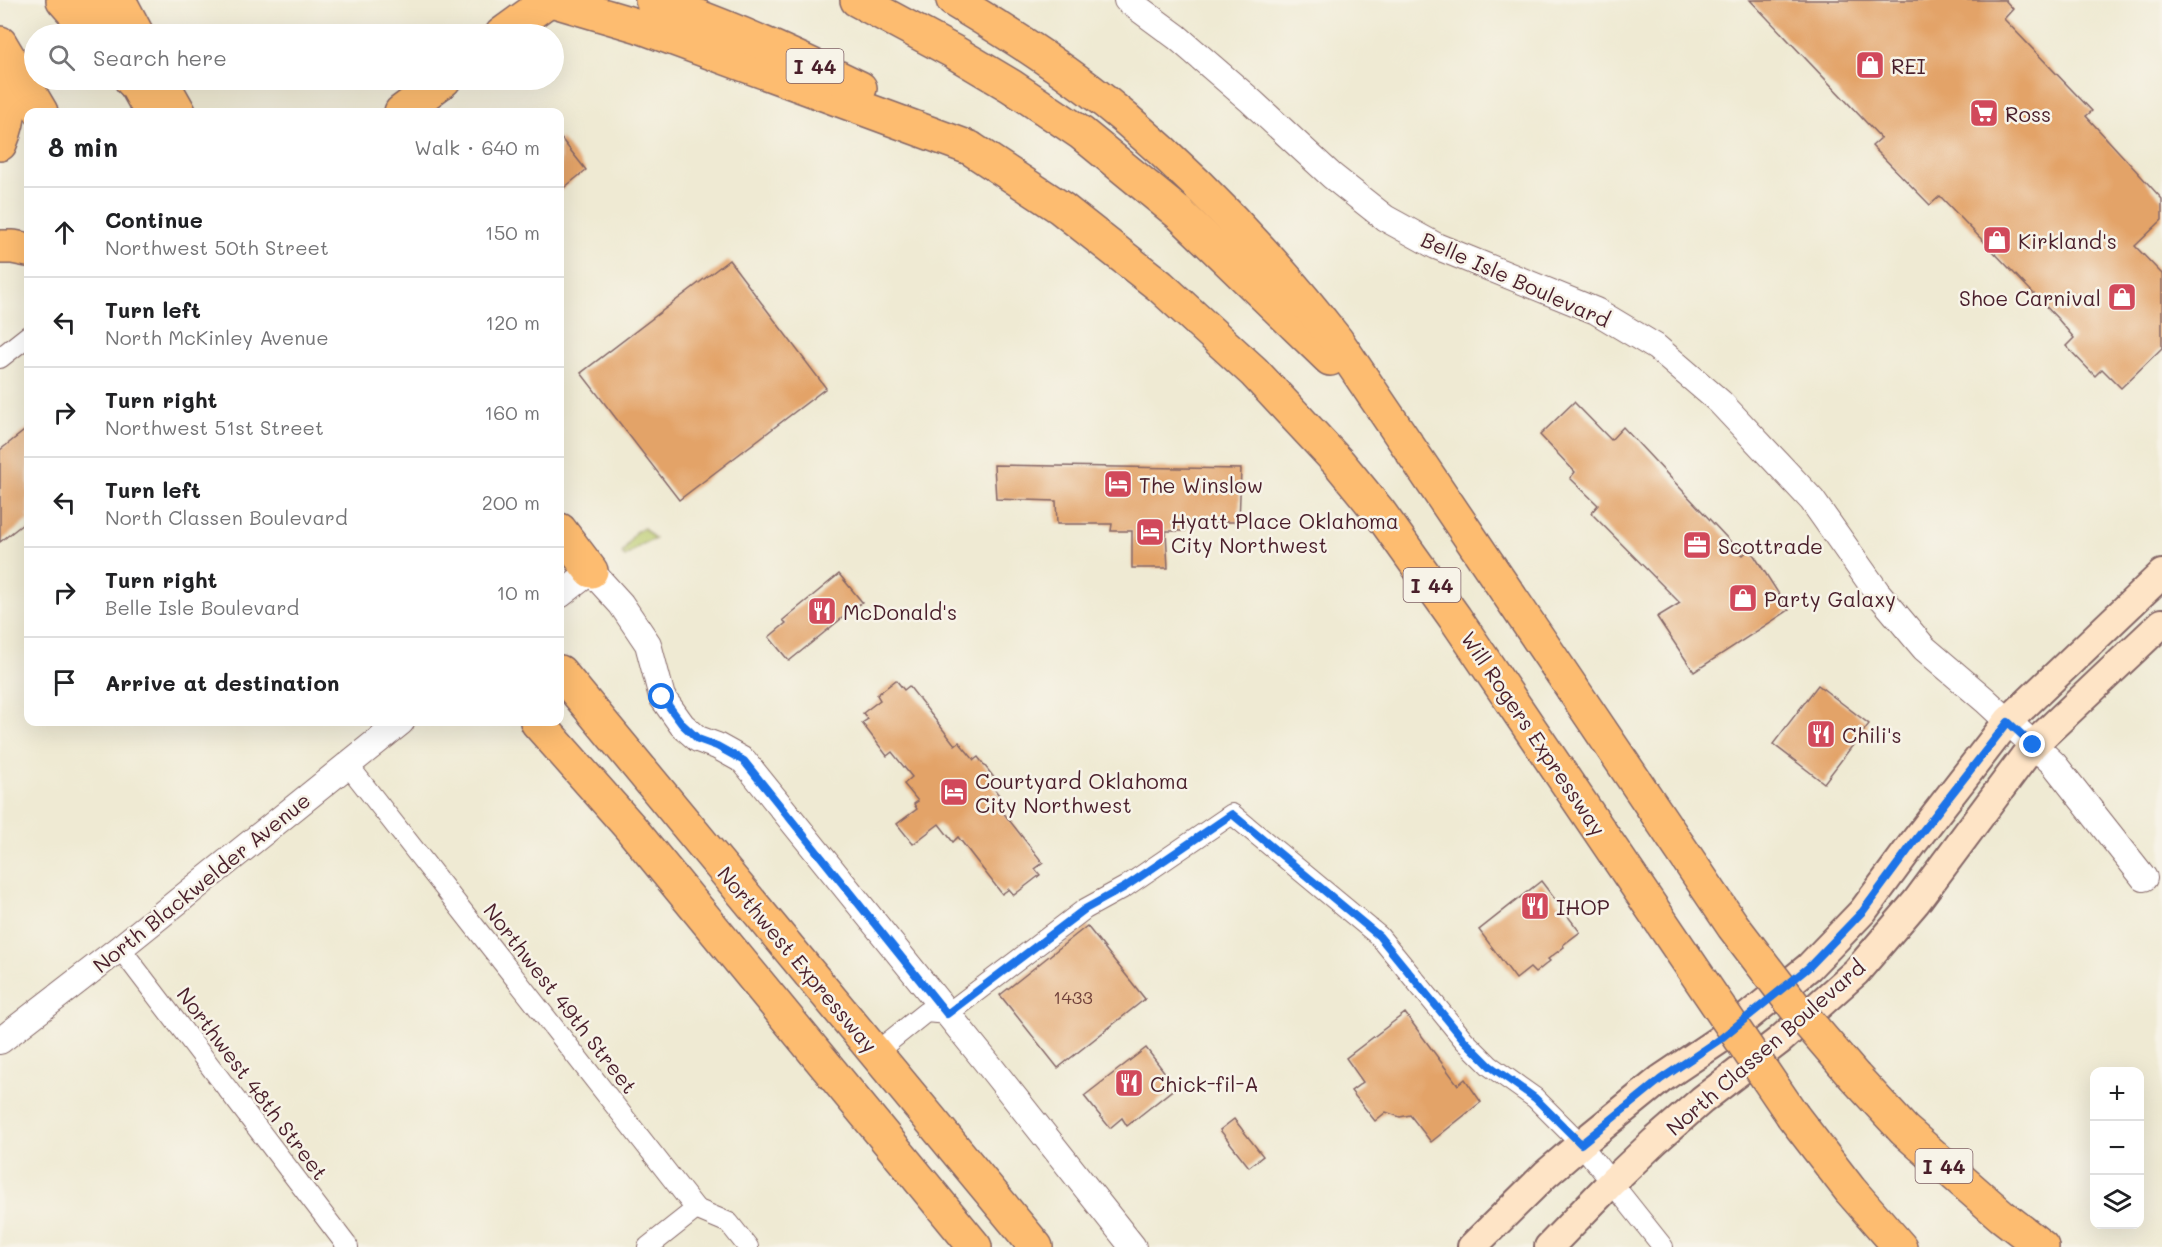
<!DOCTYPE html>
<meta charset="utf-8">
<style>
:root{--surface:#fff;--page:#f2f2f2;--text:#202124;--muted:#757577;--line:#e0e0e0}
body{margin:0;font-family:Mali,sans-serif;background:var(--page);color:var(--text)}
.controls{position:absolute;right:18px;bottom:18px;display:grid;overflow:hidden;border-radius:12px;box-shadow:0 6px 24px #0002}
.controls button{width:54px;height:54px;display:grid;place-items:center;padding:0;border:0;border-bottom:2px solid var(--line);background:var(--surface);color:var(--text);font:30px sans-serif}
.stop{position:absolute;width:18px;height:18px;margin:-14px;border:4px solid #1a73e8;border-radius:50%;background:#fff}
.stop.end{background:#1a73e8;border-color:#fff;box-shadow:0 2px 6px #0008}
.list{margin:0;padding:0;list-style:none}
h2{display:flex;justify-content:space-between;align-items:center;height:78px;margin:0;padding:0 24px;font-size:26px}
h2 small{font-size:20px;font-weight:400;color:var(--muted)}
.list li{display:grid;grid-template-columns:39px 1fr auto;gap:18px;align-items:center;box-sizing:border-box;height:90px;padding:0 24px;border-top:2px solid var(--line)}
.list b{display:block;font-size:22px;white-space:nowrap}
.list p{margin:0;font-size:20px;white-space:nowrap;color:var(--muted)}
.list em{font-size:20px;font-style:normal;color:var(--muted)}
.icon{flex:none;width:33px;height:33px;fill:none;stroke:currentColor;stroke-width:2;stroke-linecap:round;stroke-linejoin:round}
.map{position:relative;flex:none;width:2162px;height:1247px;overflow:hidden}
.search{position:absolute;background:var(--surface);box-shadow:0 6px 24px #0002;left:24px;top:24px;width:540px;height:66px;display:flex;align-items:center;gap:15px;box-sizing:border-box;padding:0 21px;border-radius:33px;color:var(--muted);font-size:22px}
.panel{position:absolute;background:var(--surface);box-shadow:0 6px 24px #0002;left:24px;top:108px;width:540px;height:618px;border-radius:12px}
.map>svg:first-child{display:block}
.green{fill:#bbcc6f;stroke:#82764d;stroke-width:1.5}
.building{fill:#e3a368}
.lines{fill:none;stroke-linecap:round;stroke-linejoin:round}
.minor-casing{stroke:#846666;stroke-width:22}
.tertiary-casing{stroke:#846666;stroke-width:28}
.secondary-casing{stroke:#846666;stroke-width:32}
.trunk-casing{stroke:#846666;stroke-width:36}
.motorway-casing{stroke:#846666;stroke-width:36}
.minor{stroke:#fff;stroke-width:20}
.tertiary{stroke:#fff;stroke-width:26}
.secondary{stroke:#fee4c6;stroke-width:28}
.trunk{stroke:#fdbc70;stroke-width:33}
.motorway{stroke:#fdbc70;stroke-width:33}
.motorway-bridge-casing{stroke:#846666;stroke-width:36;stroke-linecap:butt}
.motorway-bridge{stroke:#fdbc70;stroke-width:33}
.route{stroke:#1a73e8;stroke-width:8}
.labels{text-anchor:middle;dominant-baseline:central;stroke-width:5;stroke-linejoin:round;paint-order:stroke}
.number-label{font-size:18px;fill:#70403a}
.shield{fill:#f7f3e8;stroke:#7e5f64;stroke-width:1.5}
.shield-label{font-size:20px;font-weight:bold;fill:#4a1f2b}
.poi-label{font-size:21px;fill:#4a1f2b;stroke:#f7f3e8;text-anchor:start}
.street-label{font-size:21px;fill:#4a1f2b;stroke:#f7f3e8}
</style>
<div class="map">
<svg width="2162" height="1247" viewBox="0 0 2162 1247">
<rect width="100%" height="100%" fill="#f7f3e8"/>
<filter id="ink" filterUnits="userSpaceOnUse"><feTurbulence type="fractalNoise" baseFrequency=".0167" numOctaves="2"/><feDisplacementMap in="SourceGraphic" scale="12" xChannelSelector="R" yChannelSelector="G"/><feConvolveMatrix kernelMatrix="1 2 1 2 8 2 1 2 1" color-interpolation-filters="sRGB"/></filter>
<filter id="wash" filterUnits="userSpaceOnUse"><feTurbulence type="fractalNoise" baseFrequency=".008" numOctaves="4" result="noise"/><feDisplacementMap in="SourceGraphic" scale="24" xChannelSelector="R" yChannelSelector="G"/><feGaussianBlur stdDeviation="1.35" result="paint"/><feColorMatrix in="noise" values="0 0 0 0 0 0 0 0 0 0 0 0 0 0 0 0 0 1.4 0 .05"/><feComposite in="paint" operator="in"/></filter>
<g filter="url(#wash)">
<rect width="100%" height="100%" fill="#efead3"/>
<polygon class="green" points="644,528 655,539 641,545 625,557 622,554 635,532"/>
<g id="blocks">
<g class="building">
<polygon points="1750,0 2005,0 2013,9 2004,19 2092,111 2086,116 2162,199 2162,220 2135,246 2162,274 2162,348 2121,388 2102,369 2095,376 2066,346 2074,338 2058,319 1940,196 1930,205 1872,146 1881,138"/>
<polygon points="560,137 586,170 560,191"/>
<polygon points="729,260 826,388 679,500 581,373"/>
<polygon points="1574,402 1611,440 1623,427 1743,555 1750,549 1789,610 1694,672 1657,617 1680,603 1591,513 1598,505 1570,478 1575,472 1540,435"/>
<polygon points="28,428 28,520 0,542 0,450"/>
<polygon points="994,465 1241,469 1239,522 1185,522 1185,531 1166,531 1168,568 1132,568 1132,531 1111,531 1112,524 1057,524 1056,501 996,499"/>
<polygon points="839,574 862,602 789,661 769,637 786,623 783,620"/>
<polygon points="896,680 904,690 909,686 955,745 959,742 974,760 978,757 995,779 990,783 1004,802 998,806 1043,863 1035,869 1040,875 1014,895 1009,889 1002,894 958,837 953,842 939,824 913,844 897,824 917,809 914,804 918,801 904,784 912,777 892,752 887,756 862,723 868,719 863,713 880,700 877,695"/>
<polygon points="1818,685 1869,724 1824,783 1773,744"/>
<polygon points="1541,881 1580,932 1563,945 1564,947 1548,959 1550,961 1535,973 1530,968 1516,979 1479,930"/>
<polygon points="1087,926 1145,999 1058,1068 1000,995"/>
<polygon points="1405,1013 1458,1085 1465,1079 1481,1102 1431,1142 1410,1115 1400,1117 1386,1112 1375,1121 1351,1091 1363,1082 1346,1058"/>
<polygon points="1146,1048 1176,1087 1127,1126 1122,1118 1110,1128 1084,1096"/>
<polygon points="1234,1119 1263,1156 1249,1167 1220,1130"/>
</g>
</g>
</g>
<g filter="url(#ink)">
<use href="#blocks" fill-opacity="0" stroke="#846666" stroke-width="1.5"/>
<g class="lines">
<g class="minor-casing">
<g id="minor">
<polyline points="0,358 28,336"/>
<polyline points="348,765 696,1209 729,1223 748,1247"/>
<polyline points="120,948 348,1247"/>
<polyline points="875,1053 926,1012 947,1014 1085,909 1125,887 1232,814 1379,936 1464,1040 1490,1066 1535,1098 1581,1144 1663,1247"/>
<polyline points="648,1247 696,1209"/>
</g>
</g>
<g class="tertiary-casing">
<g id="tertiary">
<polyline points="1127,0 1177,37 1251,101 1332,176 1385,218 1436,246 1596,311 1656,347 1720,402 1812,500 1877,592 1924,648 1985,700 2054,764 2144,878"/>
<polyline points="560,595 591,571 621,604 648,644 662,697 682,725 698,739 717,746 744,761 988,1064 1133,1247"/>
<polyline points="0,1041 120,948 401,722"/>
</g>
</g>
<g class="secondary-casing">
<g id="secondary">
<polyline points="1472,1247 1546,1174 1581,1144 1661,1079 1719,1040 1809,967 1863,911 1914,842 2008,721 2162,574"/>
<polyline points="1549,1247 1612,1182 1655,1141 1702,1100 1780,1040 1856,972 1916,902 2033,745 2162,623"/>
</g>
</g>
<g class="trunk-casing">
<g id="trunk">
<polyline points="92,0 110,34"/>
<polyline points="0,43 41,112"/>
<polyline points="133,80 151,112"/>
<polyline points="560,672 1036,1247"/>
<polyline points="537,722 629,826 975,1247"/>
</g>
</g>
<g class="motorway-casing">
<g id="motorway">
<polyline points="63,0 93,34"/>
<polyline points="119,0 137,34"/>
<polyline points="551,0 639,26 970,148"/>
<path d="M 652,0 C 723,24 793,55 860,88"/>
<polyline points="857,0 954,52 1011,86 1081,133 1181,215 1330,359"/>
<path d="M 953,0 C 1013,36 1073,74 1126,119 C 1204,186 1274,260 1337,341 L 1572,688"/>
<polyline points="502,34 549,0"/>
<path d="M 0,59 C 9,95 15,108 0,144"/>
<polyline points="131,80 136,85"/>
<polyline points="161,80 179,112"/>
<polyline points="401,112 444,80"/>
<polyline points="0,247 13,247 28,250"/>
<polyline points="560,530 591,571"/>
<polyline points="1855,1077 1904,1130 2002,1216 2042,1247"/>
<polyline points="1793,1116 1850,1190 1900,1247"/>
</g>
</g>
<use href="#minor" class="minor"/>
<use href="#tertiary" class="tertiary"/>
<use href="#secondary" class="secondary"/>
<use href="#trunk" class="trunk"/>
<use href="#motorway" class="motorway"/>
<g class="motorway-bridge-casing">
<g id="motorway-bridge">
<polyline points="970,148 1061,208 1160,286 1254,372 1339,463 1380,513 1455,618 1793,1116"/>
<polyline points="1572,688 1733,926 1795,1007 1855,1077"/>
</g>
</g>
<use href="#motorway-bridge" class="motorway-bridge"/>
</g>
</g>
<g class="lines" filter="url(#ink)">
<polyline class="route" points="662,697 682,724 698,739 717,746 744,761 947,1014 1085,909 1125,887 1232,814 1379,936 1464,1040 1490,1066 1535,1098 1581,1144 1661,1079 1719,1040 1809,967 1863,911 1914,842 2008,722 2033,745"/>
</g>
<defs>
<g id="shop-square" transform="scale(1.5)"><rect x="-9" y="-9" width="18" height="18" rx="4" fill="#d1495b" stroke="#f7f3e8"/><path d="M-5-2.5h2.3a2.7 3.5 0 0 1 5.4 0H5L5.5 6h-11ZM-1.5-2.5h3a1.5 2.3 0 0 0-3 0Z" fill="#fff"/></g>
<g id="supermarket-square" transform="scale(1.5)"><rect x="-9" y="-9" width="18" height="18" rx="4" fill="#d1495b" stroke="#f7f3e8"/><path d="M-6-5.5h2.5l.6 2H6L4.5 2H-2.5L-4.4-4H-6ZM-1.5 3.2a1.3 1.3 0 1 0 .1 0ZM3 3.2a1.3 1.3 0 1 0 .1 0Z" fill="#fff"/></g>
<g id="hotel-square" transform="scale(1.5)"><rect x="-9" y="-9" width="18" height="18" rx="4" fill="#d1495b" stroke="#f7f3e8"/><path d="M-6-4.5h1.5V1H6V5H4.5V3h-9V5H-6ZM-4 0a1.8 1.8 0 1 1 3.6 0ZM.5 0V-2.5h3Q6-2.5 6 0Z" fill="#fff"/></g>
<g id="office-square" transform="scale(1.5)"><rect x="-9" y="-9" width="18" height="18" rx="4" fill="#d1495b" stroke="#f7f3e8"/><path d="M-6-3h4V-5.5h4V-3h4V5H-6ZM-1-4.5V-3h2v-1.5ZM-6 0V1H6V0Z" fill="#fff"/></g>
<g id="restaurant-square" transform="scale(1.5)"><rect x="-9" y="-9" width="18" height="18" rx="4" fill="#d1495b" stroke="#f7f3e8"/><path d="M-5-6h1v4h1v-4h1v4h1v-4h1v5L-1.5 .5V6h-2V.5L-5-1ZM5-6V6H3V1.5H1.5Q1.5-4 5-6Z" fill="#fff"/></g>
</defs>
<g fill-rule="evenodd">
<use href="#shop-square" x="1870" y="65"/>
<use href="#supermarket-square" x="1984" y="113"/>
<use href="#shop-square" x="1997" y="240"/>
<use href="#shop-square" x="2122" y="297"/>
<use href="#hotel-square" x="1118" y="484"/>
<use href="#hotel-square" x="1150" y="532"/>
<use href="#office-square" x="1697" y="545"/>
<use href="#shop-square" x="1743" y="598"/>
<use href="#restaurant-square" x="822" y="611"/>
<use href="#restaurant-square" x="1821" y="734"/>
<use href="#hotel-square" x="954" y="792"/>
<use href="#restaurant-square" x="1535" y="906"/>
<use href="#restaurant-square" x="1129" y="1083"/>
</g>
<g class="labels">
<g class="number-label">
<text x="1073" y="997">1433</text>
</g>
<g class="shield">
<rect x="786.5" y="49" width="57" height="34" rx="4.5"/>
<rect x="1403.5" y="568" width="57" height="34" rx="4.5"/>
<rect x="1915.5" y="1149" width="57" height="34" rx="4.5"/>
</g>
<g class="shield-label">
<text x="815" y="66">I 44</text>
<text x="1432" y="585">I 44</text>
<text x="1944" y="1166">I 44</text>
</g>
<g class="poi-label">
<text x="1891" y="65">REI</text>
<text x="2005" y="113">Ross</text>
<text x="2018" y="240">Kirkland's</text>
<text x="2101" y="297" text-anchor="end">Shoe Carnival</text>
<text x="1139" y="484">The Winslow</text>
<text x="1171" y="520">Hyatt Place Oklahoma<tspan x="1171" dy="24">City Northwest</tspan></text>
<text x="1718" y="545">Scottrade</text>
<text x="1764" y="598">Party Galaxy</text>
<text x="843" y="611">McDonald's</text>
<text x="1842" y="734">Chili's</text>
<text x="975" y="780">Courtyard Oklahoma<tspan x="975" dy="24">City Northwest</tspan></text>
<text x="1556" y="906">IHOP</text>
<text x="1150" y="1083">Chick-fil-A</text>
</g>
<g class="street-label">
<text transform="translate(1516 279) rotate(24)">Belle Isle Boulevard</text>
<text transform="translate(1534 733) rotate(56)">Will Rogers Expressway</text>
<text transform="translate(201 882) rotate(-39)">North Blackwelder Avenue</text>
<text transform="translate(798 959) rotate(50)">Northwest Expressway</text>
<text transform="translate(561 998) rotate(52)">Northwest 49th Street</text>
<text transform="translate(1765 1047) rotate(-41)">North Classen Boulevard</text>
<text transform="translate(253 1083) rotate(53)">Northwest 48th Street</text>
</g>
</g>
</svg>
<div class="controls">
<button>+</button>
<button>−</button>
<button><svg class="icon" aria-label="layers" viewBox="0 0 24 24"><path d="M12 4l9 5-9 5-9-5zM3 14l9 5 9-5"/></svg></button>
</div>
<div class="stop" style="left:662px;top:697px"></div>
<div class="stop end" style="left:2033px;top:745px"></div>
<div class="search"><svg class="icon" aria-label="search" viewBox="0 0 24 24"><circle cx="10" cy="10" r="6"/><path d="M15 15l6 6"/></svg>Search here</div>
<section class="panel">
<h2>8 min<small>Walk · 640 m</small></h2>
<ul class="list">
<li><svg class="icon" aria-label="ahead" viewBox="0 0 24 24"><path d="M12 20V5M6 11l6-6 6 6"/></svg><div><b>Continue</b><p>Northwest 50th Street</p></div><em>150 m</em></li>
<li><svg class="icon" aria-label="left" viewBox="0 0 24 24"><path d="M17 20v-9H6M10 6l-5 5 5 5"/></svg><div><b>Turn left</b><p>North McKinley Avenue</p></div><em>120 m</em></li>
<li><svg class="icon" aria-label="right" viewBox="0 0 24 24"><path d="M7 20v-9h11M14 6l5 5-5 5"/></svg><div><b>Turn right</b><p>Northwest 51st Street</p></div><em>160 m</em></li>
<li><svg class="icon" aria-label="left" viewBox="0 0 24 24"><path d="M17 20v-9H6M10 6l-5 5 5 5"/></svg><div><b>Turn left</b><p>North Classen Boulevard</p></div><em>200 m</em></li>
<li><svg class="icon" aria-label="right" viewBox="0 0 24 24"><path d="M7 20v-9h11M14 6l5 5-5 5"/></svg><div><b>Turn right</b><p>Belle Isle Boulevard</p></div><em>10 m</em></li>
<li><svg class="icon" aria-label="arrive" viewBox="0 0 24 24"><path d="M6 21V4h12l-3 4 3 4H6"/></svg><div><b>Arrive at destination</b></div></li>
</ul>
</section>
</div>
